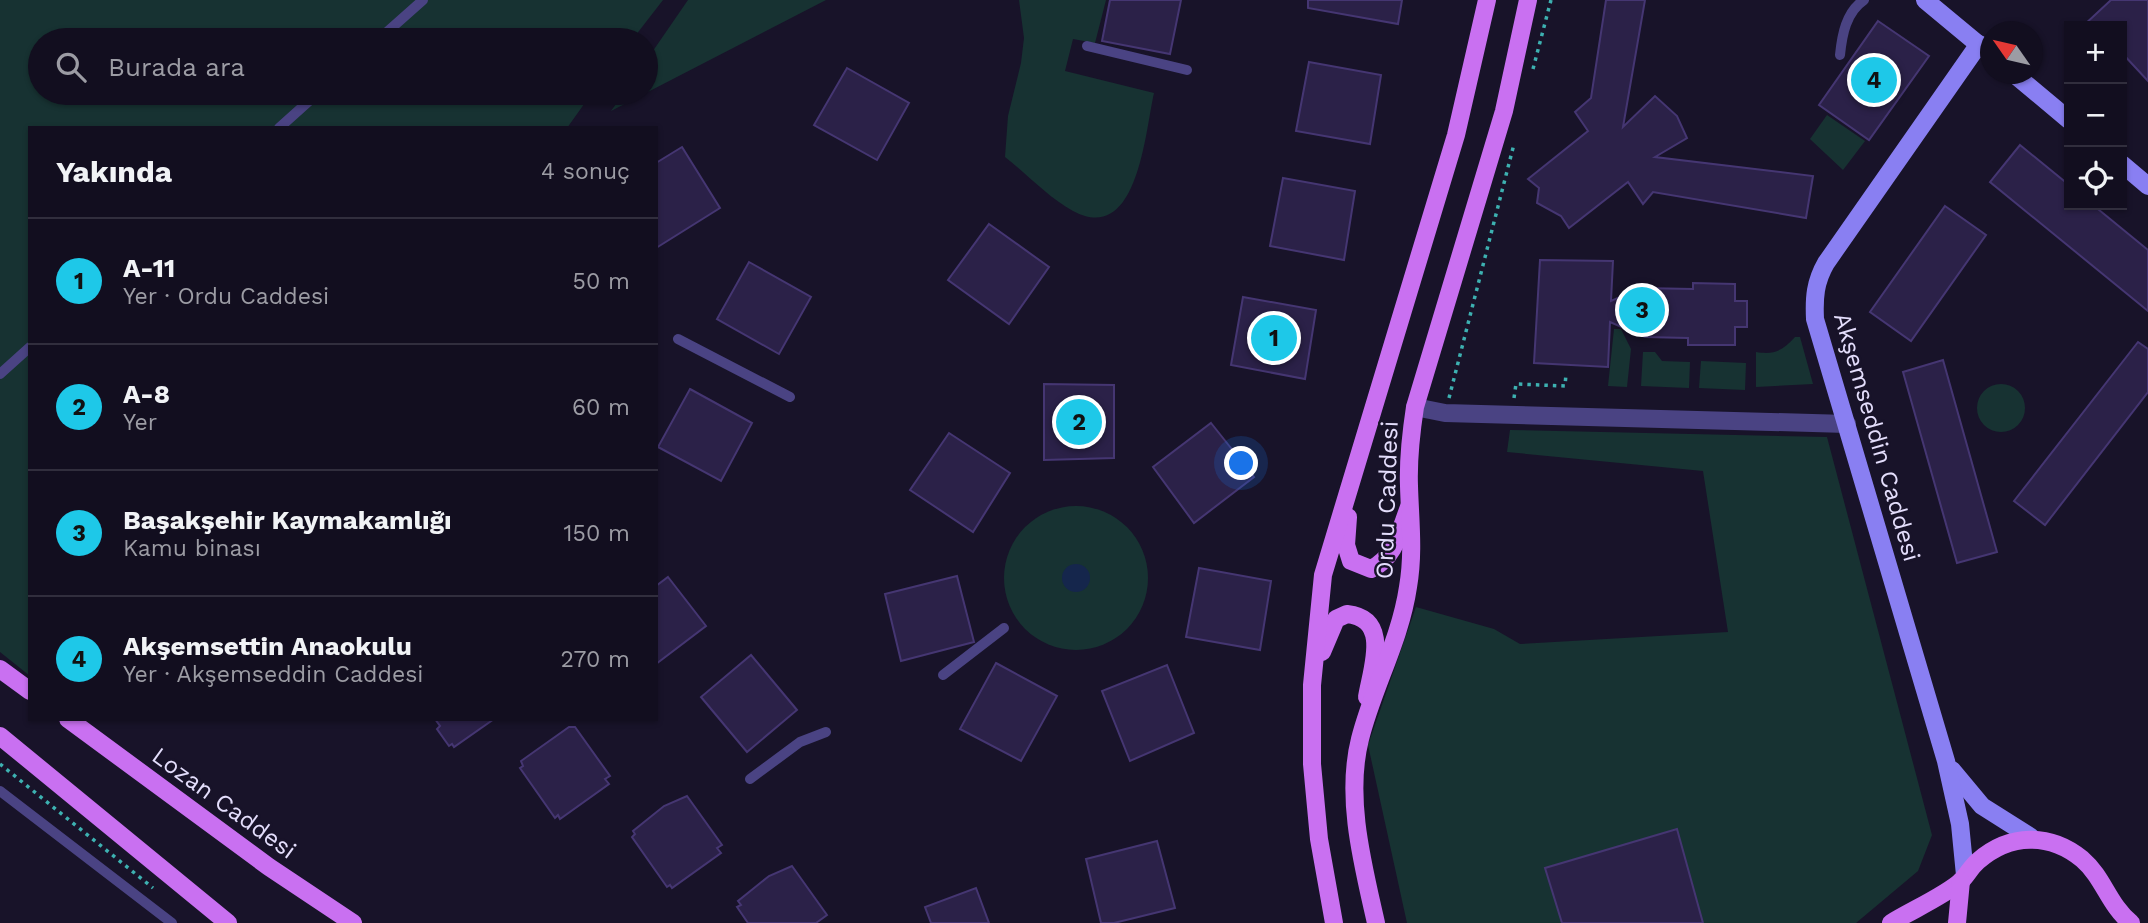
<!DOCTYPE html>
<html lang="tr">
<meta charset="utf-8">
<style>
:root{--surface:#120e1f;--page:#1b1728;--text:#f1f3f6;--muted:#9c9ca4;--line:#312e3d;--accent:#1ec8e8}
body{margin:0;font-family:"Work Sans",sans-serif;background:var(--page);color:var(--text)}
.controls{position:absolute;right:21px;top:21px;display:grid;overflow:hidden;border-radius:0px;box-shadow:0 2px 5px #0004}
.controls button{width:63px;height:63px;display:grid;place-items:center;padding:0;border:0;border-bottom:2px solid var(--line);background:var(--surface);color:var(--text);font:35px sans-serif}
.compass{position:absolute;left:1980px;top:21px;width:63px;height:63px;border-radius:50%;background:var(--surface);box-shadow:0 2px 5px #0004;rotate:304deg}
.you{position:absolute;left:1242px;top:464px;width:24px;height:24px;margin:-18px;border:5px solid #fff;border-radius:50%;background:#1a73e8;box-shadow:0 0 0 10px #1a73e833}
.badge{display:grid;place-items:center;width:46px;height:46px;border-radius:50%;background:var(--accent);color:#111;font-size:23px;font-weight:700}
.pin{position:absolute;translate:-50% -50%;border:4px solid #fff;box-shadow:0 2px 7px #0006}
.list{margin:0;padding:0;list-style:none}
h2{display:flex;justify-content:space-between;align-items:center;height:91px;margin:0;padding:0 28px;font-size:30px}
h2 small{font-size:23px;font-weight:400;color:var(--muted)}
.list li{display:grid;grid-template-columns:46px 1fr auto;gap:21px;align-items:center;box-sizing:border-box;height:126px;padding:0 28px;border-top:2px solid var(--line)}
.list b{display:block;font-size:26px;white-space:nowrap}
.list p{margin:0;font-size:23px;white-space:nowrap;color:var(--muted)}
.list em{font-size:23px;font-style:normal;color:var(--muted)}
.icon{flex:none;width:38px;height:38px;fill:none;stroke:currentColor;stroke-width:2;stroke-linecap:round;stroke-linejoin:round}
.map{position:relative;flex:none;width:2148px;height:923px;overflow:hidden}
.search{position:absolute;background:var(--surface);box-shadow:0 2px 5px #0004;left:28px;top:28px;width:630px;height:77px;display:flex;align-items:center;gap:18px;box-sizing:border-box;padding:0 24px;border-radius:38px;color:var(--muted);font-size:26px}
.panel{position:absolute;background:var(--surface);box-shadow:0 2px 5px #0004;left:28px;top:126px;width:630px;height:595px;border-radius:0px}
.map>svg:first-child{display:block}
.green{fill:#173232}
.water{fill:#15264c}
.building{fill:#2b2148;stroke:#453672;stroke-width:2}
.lines{fill:none;stroke-linecap:round;stroke-linejoin:round}
.path{stroke:#3db1b1;stroke-width:3.5;stroke-dasharray:3.5 5;stroke-linecap:butt}
.lane{stroke:#4a4383;stroke-width:10}
.street{stroke:#4a4383;stroke-width:18}
.secondary{stroke:#897ff2;stroke-width:18}
.primary{stroke:#c970f1;stroke-width:18}
.labels{text-anchor:middle;dominant-baseline:central;stroke-width:5;stroke-linejoin:round;paint-order:stroke}
.street-label{font-size:24px;fill:#e4defc;stroke:#181329}
</style>
<div class="map">
<svg width="2148" height="923" viewBox="0 0 2148 923">
<rect width="100%" height="100%" fill="#181329"/>
<g class="green">
<polygon points="0,0 663,0 632,40 40,40 40,93 592,93 567,128 30,128 30,676 0,652"/>
<polygon points="688,0 826,0 611,111 624,93 646,93 646,61"/>
<path d="M 1019,0 L 1106,0 L 1095,43 L 1073,39 L 1065,71 L 1154,93 C 1145,132 1138,246 1073,211 C 1049,198 1027,174 1005,157 L 1008,116 L 1021,63 L 1024,38 Z"/>
<polygon points="1827,115 1865,141 1843,170 1810,139"/>
<polygon points="1614,329 1621,329 1631,349 1627,387 1608,386"/>
<path d="M 1795,337 L 1800,337 L 1813,384 L 1756,387 L 1756,352 C 1774,355 1782,351 1795,337 Z"/>
<polygon points="1643,352 1655,352 1662,361 1690,362 1689,388 1641,386"/>
<polygon points="1701,361 1746,363 1745,390 1699,388"/>
<circle cx="2001" cy="408" r="24"/>
<polygon points="1510,430 1827,437 1932,835 1918,871 1856,923 1407,923 1368,745 1416,607 1494,629 1520,644 1728,632 1703,471 1507,452"/>
<circle cx="1076" cy="578" r="72"/>
</g>
<circle class="water" cx="1076" cy="578" r="14"/>
<g class="building">
<polygon points="1110,0 1181,0 1170,54 1102,41"/>
<polygon points="1308,0 1402,0 1398,24 1308,8"/>
<polygon points="1606,0 1645,0 1623,127 1655,96 1677,116 1687,138 1655,157 1813,176 1806,218 1653,192 1643,204 1628,182 1569,228 1561,216 1537,203 1539,188 1528,179 1588,131 1575,112 1591,98"/>
<polygon points="2111,0 2148,0 2148,81 2122,53 2122,26 2083,26"/>
<polygon points="1878,21 1929,56 1869,140 1819,105"/>
<polygon points="1309,62 1381,75 1370,144 1296,131"/>
<polygon points="847,68 909,103 877,160 814,125"/>
<polygon points="2020,145 2069,185 2069,205 2093,205 2148,250 2148,311 1990,182"/>
<polygon points="682,147 720,208 656,248 656,163"/>
<polygon points="1283,178 1355,191 1344,260 1270,246"/>
<polygon points="1945,206 1986,235 1911,341 1870,312"/>
<polygon points="989,224 1049,267 1009,324 948,280"/>
<polygon points="1540,260 1613,261 1611,301 1641,288 1693,289 1693,283 1735,284 1735,301 1747,301 1747,327 1735,327 1735,345 1688,345 1688,338 1645,337 1610,322 1608,367 1534,363"/>
<polygon points="749,262 811,297 779,354 717,319"/>
<polygon points="1243,297 1316,310 1305,379 1231,365"/>
<polygon points="2138,342 2148,349 2148,392 2045,525 2014,501"/>
<polygon points="1943,360 1997,552 1957,563 1903,372"/>
<polygon points="1044,384 1114,385 1114,458 1044,460"/>
<polygon points="690,389 752,423 721,481 658,447"/>
<polygon points="1211,423 1254,477 1194,523 1153,467"/>
<polygon points="949,433 1010,473 973,532 910,490"/>
<polygon points="1199,568 1271,581 1260,650 1186,637"/>
<polygon points="957,576 974,642 901,661 885,594"/>
<polygon points="668,577 706,626 656,664 656,586"/>
<polygon points="751,655 797,710 747,752 701,697"/>
<polygon points="996,663 1057,696 1021,761 960,729"/>
<polygon points="1167,665 1194,733 1130,761 1102,691"/>
<polygon points="435,719 494,719 454,747 452,744 449,746 437,729 440,726"/>
<polygon points="569,727 575,727 610,776 605,779 609,784 560,819 558,815 555,818 520,768 523,766 521,761"/>
<polygon points="687,796 722,845 717,848 721,853 672,888 670,885 667,887 632,837 635,834 633,831 664,806"/>
<polygon points="1677,829 1703,923 1562,923 1545,868"/>
<polygon points="1157,841 1175,908 1114,923 1101,923 1086,859"/>
<polygon points="792,866 827,915 816,923 748,923 737,907 741,905 738,901 769,876"/>
<polygon points="976,888 989,923 931,923 925,907"/>
</g>
<g class="lines">
<g class="path">
<polyline points="1533,69 1551,0"/>
<polyline points="1449,398 1514,144"/>
<polyline points="1514,398 1516,384 1565,386 1566,374"/>
<polyline points="0,764 153,888"/>
</g>
<g class="lane">
<polyline points="378,40 423,0"/>
<polyline points="1087,46 1187,70"/>
<path d="M 1840,55 C 1842,35 1846,12 1864,0"/>
<polyline points="279,128 318,93"/>
<polyline points="678,339 790,397"/>
<polyline points="0,374 30,347"/>
<polyline points="943,675 1004,628"/>
<polyline points="750,779 800,742 826,732"/>
<polyline points="0,791 172,923"/>
</g>
<polyline class="street" points="1415,407 1445,413 1847,424"/>
<g class="secondary">
<polyline points="1925,0 1990,54"/>
<polyline points="2014,74 2069,120"/>
<polyline points="2122,164 2148,186"/>
<polyline points="1952,770 1982,806 2031,837"/>
<path d="M 1965,875 L 1960,824 L 1946,761 L 1815,319 C 1814,298 1815,282 1826,263 L 1979,44"/>
</g>
<g class="primary">
<path d="M 1348,517 L 1346,545 L 1351,561 L 1371,569 C 1395,558 1400,530 1409,507"/>
<path d="M 1322,652 L 1336,619 L 1347,614 C 1391,619 1372,667 1367,697"/>
<polyline points="0,669 30,691"/>
<polyline points="68,719 269,867 353,923"/>
<polyline points="0,736 228,923"/>
<polyline points="1334,923 1319,839 1312,764 1312,685 1323,575 1456,135 1487,0"/>
<path d="M 1376,923 C 1363,865 1345,798 1360,739 C 1373,687 1400,641 1408,587 C 1414,552 1410,521 1409,486 C 1408,459 1411,433 1415,407 L 1504,111 L 1528,0"/>
<path d="M 1891,923 C 1910,911 1946,895 1961,881 C 1967,875 1971,867 1978,861 C 2010,833 2050,833 2082,859 C 2104,878 2108,904 2131,923"/>
<polyline points="1957,923 1961,881"/>
</g>
</g>
<g class="labels">
<g class="street-label">
<text transform="translate(1877 437) rotate(74)">Akşemseddin Caddesi</text>
<text transform="translate(1387 500) rotate(-88)">Ordu Caddesi</text>
<text transform="translate(224 803) rotate(36)">Lozan Caddesi</text>
</g>
</g>
</svg>
<div class="controls">
<button>+</button>
<button>−</button>
<button><svg class="icon" aria-label="locate" viewBox="0 0 24 24"><circle cx="12" cy="12" r="6"/><path d="M12 2v4M12 18v4M2 12h4M18 12h4"/></svg></button>
</div>
<svg class="compass" viewBox="-18 -18 36 36"><path d="M0-13l5 13h-10z" fill="#e53935"/><path d="M0 13l5-13h-10z" fill="#9c9ca4"/></svg>
<div class="you"></div>
<div class="pin badge" style="left:1274px;top:338px">1</div>
<div class="pin badge" style="left:1079px;top:422px">2</div>
<div class="pin badge" style="left:1642px;top:310px">3</div>
<div class="pin badge" style="left:1874px;top:80px">4</div>
<div class="search"><svg class="icon" aria-label="search" viewBox="0 0 24 24"><circle cx="10" cy="10" r="6"/><path d="M15 15l6 6"/></svg>Burada ara</div>
<section class="panel">
<h2>Yakında<small>4 sonuç</small></h2>
<ul class="list">
<li><span class="badge">1</span><div><b>A-11</b><p>Yer · Ordu Caddesi</p></div><em>50 m</em></li>
<li><span class="badge">2</span><div><b>A-8</b><p>Yer</p></div><em>60 m</em></li>
<li><span class="badge">3</span><div><b>Başakşehir Kaymakamlığı</b><p>Kamu binası</p></div><em>150 m</em></li>
<li><span class="badge">4</span><div><b>Akşemsettin Anaokulu</b><p>Yer · Akşemseddin Caddesi</p></div><em>270 m</em></li>
</ul>
</section>
</div>
